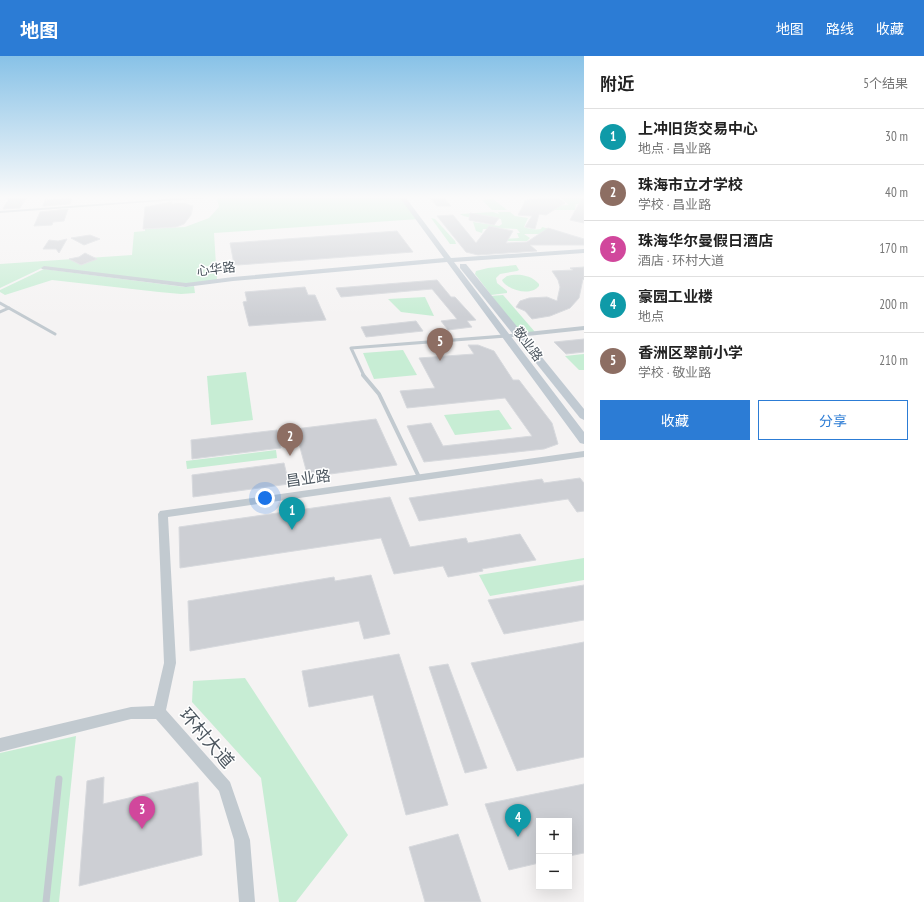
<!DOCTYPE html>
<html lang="zh">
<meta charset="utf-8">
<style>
:root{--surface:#fff;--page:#f6f6f6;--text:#222;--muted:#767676;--line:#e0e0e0;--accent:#2c7cd5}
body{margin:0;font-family:"PT Sans Narrow","Noto Sans SC",sans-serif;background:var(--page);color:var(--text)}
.controls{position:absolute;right:12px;bottom:12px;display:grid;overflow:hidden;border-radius:0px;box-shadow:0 4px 16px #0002}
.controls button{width:36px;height:36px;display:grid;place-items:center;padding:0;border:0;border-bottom:1px solid var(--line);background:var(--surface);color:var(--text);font:20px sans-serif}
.you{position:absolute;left:265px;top:442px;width:14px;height:14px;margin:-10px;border:3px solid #fff;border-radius:50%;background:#1a73e8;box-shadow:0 0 0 6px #1a73e833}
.badge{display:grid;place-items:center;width:26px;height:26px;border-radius:50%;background:var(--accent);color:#fff;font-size:13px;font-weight:700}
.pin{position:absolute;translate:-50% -33px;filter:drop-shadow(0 1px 2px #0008)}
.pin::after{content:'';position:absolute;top:21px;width:14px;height:12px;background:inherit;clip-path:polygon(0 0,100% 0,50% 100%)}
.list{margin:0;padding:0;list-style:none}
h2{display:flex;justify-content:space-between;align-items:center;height:52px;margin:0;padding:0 16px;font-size:17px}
h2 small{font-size:13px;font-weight:400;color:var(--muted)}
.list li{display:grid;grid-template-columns:26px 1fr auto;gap:12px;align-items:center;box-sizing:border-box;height:56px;padding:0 16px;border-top:1px solid var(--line)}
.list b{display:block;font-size:15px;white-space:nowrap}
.list p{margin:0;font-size:13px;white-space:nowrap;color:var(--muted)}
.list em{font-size:13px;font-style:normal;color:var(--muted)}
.actions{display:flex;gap:8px;padding:12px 16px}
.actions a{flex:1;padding:9px 0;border:1px solid var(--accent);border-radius:0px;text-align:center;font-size:14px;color:var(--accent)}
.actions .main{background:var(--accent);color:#fff}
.map{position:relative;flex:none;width:584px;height:846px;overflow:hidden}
header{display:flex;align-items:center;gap:24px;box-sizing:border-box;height:56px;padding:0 20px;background:var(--accent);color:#fff}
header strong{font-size:19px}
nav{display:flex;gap:22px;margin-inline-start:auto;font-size:14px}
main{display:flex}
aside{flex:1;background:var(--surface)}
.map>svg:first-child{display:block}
.green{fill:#c7edd4}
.building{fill:#cdcfd4;stroke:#d7d9dd}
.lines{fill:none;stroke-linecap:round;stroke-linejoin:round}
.lane-far2{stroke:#c2cad0;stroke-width:3}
.lane-far1{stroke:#c2cad0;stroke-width:4}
.lane{stroke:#c2cad0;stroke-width:7}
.street{fill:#c2cad0;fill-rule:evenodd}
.secondary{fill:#c1cad2;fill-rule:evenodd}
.labels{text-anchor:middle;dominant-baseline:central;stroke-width:3;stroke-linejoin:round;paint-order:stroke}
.far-street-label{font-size:13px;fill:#4c565f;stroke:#fff}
.street-label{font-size:15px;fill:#4c565f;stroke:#fff}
.near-street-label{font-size:18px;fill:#4c565f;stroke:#fff}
</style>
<header>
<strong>地图</strong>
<nav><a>地图</a><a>路线</a><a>收藏</a></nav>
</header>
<main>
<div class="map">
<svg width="584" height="846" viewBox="0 0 584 846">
<rect width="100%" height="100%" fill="#f5f3f3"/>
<g class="green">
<polygon points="217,142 403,142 419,163 214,177 217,225 186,229 44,211 0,232 0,208 132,199 134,176 145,175 145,173 185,171 209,162 219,151"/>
<polygon points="561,142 584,142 584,148 576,148 575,154 555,154 549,150 569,149"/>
<polygon points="493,143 507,154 492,154 482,144"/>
<path d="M 493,156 L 499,158 L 498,156 L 510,156 L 515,160 L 528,162 L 524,171 C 529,173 535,174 541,173 L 542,171 L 561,176 L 562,178 L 524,178 L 530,182 L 527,185 L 504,185 L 503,183 L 519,182 L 517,177 L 520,177 L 517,173 C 505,172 495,173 483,173 L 482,177 L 476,175 L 473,166 L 499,170 L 502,168 L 501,163 L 483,159 C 476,163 465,162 460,158 Z"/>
<polygon points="431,162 435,163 455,185 456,188 450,188"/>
<polygon points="516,209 519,214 517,215 500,218 496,222 497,227 507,235 507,237 491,239 475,218 476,215 488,212"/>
<polygon points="44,213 185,231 194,230 195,237 181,238 159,236 52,224 5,239 0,236 0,234"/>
<path d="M 512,219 C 522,218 532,220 539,228 L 539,230 C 531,240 511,235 503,226 L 502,224 L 507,220 Z"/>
<polygon points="503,239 535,276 519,276 490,240"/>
<polygon points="425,241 434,260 401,256 388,243"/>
<polygon points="403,294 417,319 374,323 363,297"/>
<polygon points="584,298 584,314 579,314 565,300"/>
<polygon points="246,316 253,364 211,369 207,320"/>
<polygon points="499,354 512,373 455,379 444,359"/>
<polygon points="276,394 277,402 187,413 186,405"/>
<polygon points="584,502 584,524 490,540 479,519"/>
<polygon points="245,622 348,779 296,846 279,846 261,722 192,646 193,625"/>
<polygon points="76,680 59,846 0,846 0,697"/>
</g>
<g class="building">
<polygon points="9,142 26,142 20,152 3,153"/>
<polygon points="430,142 444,142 451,150 437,150"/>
<polygon points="558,142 565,147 546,159 539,158 535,173 525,171 532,160 518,159 526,144"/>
<polygon points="582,142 584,142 584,167 570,164"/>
<polygon points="72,143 70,148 43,150 45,144"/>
<polygon points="172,146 172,148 183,147 193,150 191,159 184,168 176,171 143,173 145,151"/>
<polygon points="68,153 64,165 53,166 52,169 34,170 40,156"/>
<polygon points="470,157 499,162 494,169 469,164"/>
<polygon points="453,159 476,187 489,170 513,175 506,187 527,186 548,172 584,183 584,189 530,189 537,195 478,199 466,196 437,160"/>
<polygon points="397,175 413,196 238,209 234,208 230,187"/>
<polygon points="90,179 100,183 84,189 71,182"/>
<polygon points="67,183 59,197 56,193 43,193 49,184 58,185"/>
<polygon points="85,197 97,203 81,209 69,203 79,201"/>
<polygon points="584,211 584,224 583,223 579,242 570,252 550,260 532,263 525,255 516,251 520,245 529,242 547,241 557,245 560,231 558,224 552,215 573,214 570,212"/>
<polygon points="437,224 451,241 455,241 476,264 467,265 472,271 448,274 441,265 457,263 432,233 341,241 336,232"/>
<polygon points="305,231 308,239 315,239 326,264 249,270 243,246 247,245 245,236"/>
<polygon points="416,265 423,275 366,281 361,271"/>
<polygon points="584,283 584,296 566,298 554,286"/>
<polygon points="468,289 478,289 494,295 513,324 519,324 552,367 558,388 544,393 424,406 407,370 431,367 443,390 532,380 505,342 407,352 400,335 435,332 419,302 474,298"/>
<polygon points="376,363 397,409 308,421 295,373"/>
<polygon points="277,374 281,392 192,403 191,384"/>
<polygon points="284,407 289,428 193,441 192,419"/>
<polygon points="580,422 584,427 584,455 577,456 568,443 419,465 409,442 542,423 544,427"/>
<polygon points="390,441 410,491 466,482 468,487 520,478 536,504 482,513 483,515 448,521 443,510 394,518 381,482 180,512 179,471"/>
<polygon points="371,519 390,578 364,583 359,565 190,595 188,545 334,521 335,525"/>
<polygon points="584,529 584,564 504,578 488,544"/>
<polygon points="584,586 584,701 517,715 471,607"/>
<polygon points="399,598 448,749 406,759 373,639 309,651 302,615"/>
<polygon points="448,608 487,712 465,717 429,611"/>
<polygon points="104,721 103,748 198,726 202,799 79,830 87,725"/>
<polygon points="584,728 584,797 569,800 569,765 539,765 539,807 509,814 485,748"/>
<polygon points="458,778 481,846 425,846 409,791"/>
</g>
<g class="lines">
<g class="lane-far2">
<polyline points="0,247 55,278"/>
<polyline points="0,256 9,252"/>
<polyline points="364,320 351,292 518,279"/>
</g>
<polyline class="lane-far1" points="363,319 379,338 419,421"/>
<polyline class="lane" points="46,846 59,723"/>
<g class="street">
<polygon points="182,142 204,142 0,157 0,155"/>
<polygon points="44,210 186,227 189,229 186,231 42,213 41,212"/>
<polygon points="584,270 584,274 518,281 515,279 518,277"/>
<polygon points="584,395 584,401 168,461 176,607 166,654 230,726 250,784 255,846 239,846 234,784 219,735 156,663 131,663 0,696 0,682 131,651 154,650 164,607 158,458 160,455"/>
</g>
<g class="secondary">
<polygon points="400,142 406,142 451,202 584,193 584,197 454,206 584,376 584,388 580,387 447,206 233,225 186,231 182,229 186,227 233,221 444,202"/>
<polygon points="460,208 466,208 584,353 584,364 580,362 460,212"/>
</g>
</g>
<linearGradient id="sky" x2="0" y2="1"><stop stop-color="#88c2e7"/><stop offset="0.54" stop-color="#fafafa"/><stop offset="1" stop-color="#fafafa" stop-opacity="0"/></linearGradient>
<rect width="584" height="261" fill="url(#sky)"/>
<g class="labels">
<g class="far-street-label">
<text transform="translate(216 213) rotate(-7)">心华路</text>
<text transform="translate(528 288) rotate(53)">敬业路</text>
</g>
<g class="street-label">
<text transform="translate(308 422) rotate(-8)">昌业路</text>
</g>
<g class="near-street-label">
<text transform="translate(207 682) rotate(49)">环村大道</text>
</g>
</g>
</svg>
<div class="controls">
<button>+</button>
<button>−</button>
</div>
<div class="you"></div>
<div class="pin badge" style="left:292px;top:474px;background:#0f9aa8">1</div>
<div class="pin badge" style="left:290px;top:400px;background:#8d6e63">2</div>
<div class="pin badge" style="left:142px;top:773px;background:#d1479c">3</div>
<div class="pin badge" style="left:518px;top:781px;background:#0f9aa8">4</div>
<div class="pin badge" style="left:440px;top:305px;background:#8d6e63">5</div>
</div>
<aside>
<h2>附近<small>5个结果</small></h2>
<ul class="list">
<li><span class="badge" style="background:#0f9aa8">1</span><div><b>上冲旧货交易中心</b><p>地点 · 昌业路</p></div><em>30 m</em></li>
<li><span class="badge" style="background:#8d6e63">2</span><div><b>珠海市立才学校</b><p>学校 · 昌业路</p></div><em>40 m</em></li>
<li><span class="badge" style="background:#d1479c">3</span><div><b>珠海华尔曼假日酒店</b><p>酒店 · 环村大道</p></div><em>170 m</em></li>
<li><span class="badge" style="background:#0f9aa8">4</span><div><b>豪园工业楼</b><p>地点</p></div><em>200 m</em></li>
<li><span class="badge" style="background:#8d6e63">5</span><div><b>香洲区翠前小学</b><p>学校 · 敬业路</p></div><em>210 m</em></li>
</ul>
<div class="actions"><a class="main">收藏</a><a>分享</a></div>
</aside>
</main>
